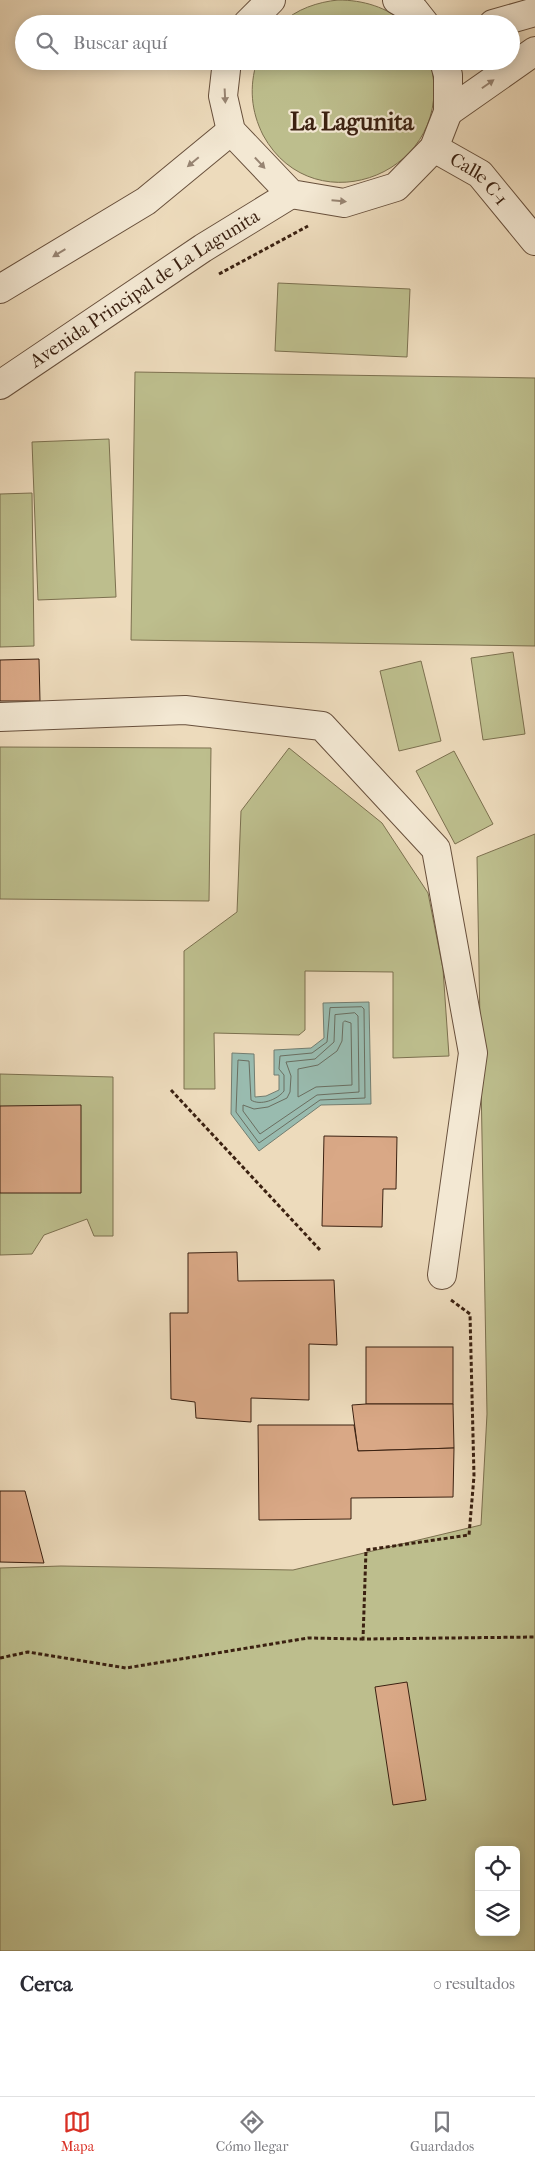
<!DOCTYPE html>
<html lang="es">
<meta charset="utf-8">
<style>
:root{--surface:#fff;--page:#f7f7f7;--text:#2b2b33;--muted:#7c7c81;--line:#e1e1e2;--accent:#d93025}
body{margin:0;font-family:"IM FELL French Canon",serif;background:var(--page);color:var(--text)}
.controls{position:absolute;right:15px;bottom:15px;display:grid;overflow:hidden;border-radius:8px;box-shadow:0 2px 12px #0003}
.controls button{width:45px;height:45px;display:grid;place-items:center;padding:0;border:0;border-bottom:1px solid var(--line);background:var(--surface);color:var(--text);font:25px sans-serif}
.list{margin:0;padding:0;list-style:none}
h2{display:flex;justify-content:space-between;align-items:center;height:65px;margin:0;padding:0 20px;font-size:21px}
h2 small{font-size:16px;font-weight:400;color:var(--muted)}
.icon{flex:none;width:28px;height:28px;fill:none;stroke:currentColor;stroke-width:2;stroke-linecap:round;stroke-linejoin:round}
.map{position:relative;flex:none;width:535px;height:1951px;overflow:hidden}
.search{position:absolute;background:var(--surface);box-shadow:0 2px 12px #0003;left:15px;right:15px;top:15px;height:55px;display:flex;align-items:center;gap:12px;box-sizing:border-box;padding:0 18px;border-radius:28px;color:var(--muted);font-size:19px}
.sheet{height:145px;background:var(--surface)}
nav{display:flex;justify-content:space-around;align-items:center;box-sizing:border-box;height:70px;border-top:1px solid var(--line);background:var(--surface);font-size:14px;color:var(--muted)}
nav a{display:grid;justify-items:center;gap:2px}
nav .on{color:var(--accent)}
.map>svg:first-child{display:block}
.green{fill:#bdbe8d;stroke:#7c704f;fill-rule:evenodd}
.water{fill:#99bbaf;stroke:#737d70}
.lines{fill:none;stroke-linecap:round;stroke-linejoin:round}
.shore{stroke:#6a6e60;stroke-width:1}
.building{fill:#d9a886;stroke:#3b2111}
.minor-casing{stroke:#68503c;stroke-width:30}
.path{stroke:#3b2111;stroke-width:3;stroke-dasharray:4 2.5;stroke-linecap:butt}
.minor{stroke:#f3e8d3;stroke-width:28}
.oneway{fill:#978472}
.labels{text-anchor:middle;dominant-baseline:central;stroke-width:4.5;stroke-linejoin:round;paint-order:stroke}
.street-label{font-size:19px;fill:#3b2111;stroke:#f3e8d3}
.district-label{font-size:24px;font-weight:bold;fill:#3b2111;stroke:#f3e8d3}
</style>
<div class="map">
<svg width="535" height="1951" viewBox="0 0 535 1951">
<rect width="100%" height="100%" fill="#eddbbc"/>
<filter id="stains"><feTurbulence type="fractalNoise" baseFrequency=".004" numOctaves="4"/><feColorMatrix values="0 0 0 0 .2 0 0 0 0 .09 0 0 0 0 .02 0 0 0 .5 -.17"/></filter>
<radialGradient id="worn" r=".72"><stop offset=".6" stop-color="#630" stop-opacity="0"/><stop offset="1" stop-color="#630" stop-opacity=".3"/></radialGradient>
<g class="green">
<path d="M 338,0 C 363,0 387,7 406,24 L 281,24 C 296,9 318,2 338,0 Z"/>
<path d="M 257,61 L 430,61 C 460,172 314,229 263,135 C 251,111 249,87 257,61 Z"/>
<polygon points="278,283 410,289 407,357 275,351"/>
<polygon points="135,372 535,378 535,646 131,640"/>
<polygon points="109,439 116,597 38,600 32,442"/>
<polygon points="32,493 34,646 0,647 0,494"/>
<polygon points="513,652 525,734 483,740 471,658"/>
<polygon points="421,661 441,741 399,751 380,671"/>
<polygon points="0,747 211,748 209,901 0,899"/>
<polygon points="289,748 382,823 428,893 443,969 449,1056 393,1058 393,972 305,971 305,1030 299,1035 214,1033 215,1089 184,1089 184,951 237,912 241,811"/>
<polygon points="454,751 493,824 455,844 416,771"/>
<path d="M 535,834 L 535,1951 L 0,1951 L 0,1568 L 61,1566 L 293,1570 L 481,1525 L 487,1414 L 477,857 ZM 479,1850 L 516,1850 L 516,1932 L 479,1932 Z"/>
<polygon points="0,1074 113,1077 113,1236 94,1236 87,1219 44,1235 32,1254 0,1255"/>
</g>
<polygon class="water" points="369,1002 371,1104 321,1105 259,1151 231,1114 232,1053 254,1054 255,1097 266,1096 279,1090 279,1075 274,1075 274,1050 311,1048 324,1038 323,1003"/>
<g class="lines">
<g class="shore">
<path d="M 362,1007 L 364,1009 L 365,1098 L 320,1100 L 259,1143 L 236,1112 L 238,1060 L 249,1061 L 251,1100 C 260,1106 277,1100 284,1091 L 284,1075 L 279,1069 L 280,1056 L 312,1053 L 327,1042 L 330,1008 Z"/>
<polygon points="355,1013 358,1016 359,1092 317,1095 260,1134 243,1111 243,1105 254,1109 268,1107 287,1098 290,1092 291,1076 286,1062 315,1059 334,1042 335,1015"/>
<polygon points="345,1021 351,1023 352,1085 316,1087 298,1097 298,1069 318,1065 337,1051 342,1041 343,1023"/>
</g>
</g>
<g class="building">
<polygon points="39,659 40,701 0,701 0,660"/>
<polygon points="81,1105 81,1193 0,1193 0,1106"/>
<polygon points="324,1136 397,1137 396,1189 383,1189 382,1227 322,1226"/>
<polygon points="237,1252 238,1281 334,1280 337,1345 309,1344 309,1400 251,1398 251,1422 196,1418 195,1402 171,1399 170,1313 188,1313 188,1253"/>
<rect x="366" y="1347" width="87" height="57"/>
<polygon points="366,1404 453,1404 454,1448 358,1451 352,1405"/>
<polygon points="258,1425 354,1425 358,1451 454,1448 453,1497 351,1498 351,1519 259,1520"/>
<polygon points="0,1491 25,1491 44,1563 0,1562"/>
<polygon points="407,1682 426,1800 393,1805 375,1687"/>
</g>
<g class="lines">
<g class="minor-casing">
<g id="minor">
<polyline points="397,0 414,10 425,24"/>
<polyline points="247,24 271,0"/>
<polyline points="493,24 535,12"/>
<polyline points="227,61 223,96 231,131 291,194 344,203 396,187 434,148 448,112 448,75 444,61"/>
<polyline points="448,112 535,51"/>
<path id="s1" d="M 434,148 L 480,174 L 535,241"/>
<polyline points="0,289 146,201 231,131"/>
<path id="s2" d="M 0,385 L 203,248 L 291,194"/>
<polyline points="0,717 185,710 322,726 436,849 473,1053 442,1275"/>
</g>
</g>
<g class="path">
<polyline points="219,274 308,226"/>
<polyline points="171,1090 321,1251"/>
<polyline points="451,1300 470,1314 474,1476 469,1535 366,1550 363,1639 535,1637"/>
<polyline points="0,1658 28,1652 126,1668 308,1638 363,1639"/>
</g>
<use href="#minor" class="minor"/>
</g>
<defs><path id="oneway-solid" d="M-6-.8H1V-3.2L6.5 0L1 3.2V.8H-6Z" transform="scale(1.25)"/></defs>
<g class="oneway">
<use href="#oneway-solid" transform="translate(488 84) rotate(-35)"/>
<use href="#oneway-solid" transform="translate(225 96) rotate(87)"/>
<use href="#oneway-solid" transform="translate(193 162) rotate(140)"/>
<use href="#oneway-solid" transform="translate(260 163) rotate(47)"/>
<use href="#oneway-solid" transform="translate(339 201) rotate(5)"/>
<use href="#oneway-solid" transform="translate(59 253) rotate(149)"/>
</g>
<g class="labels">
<g class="street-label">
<text stroke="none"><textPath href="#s1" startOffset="55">Calle C-1</textPath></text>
<text stroke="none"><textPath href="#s2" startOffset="174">Avenida Principal de La Lagunita</textPath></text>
</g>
<g class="district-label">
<text x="352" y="122">La Lagunita</text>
</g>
</g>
<rect width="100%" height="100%" filter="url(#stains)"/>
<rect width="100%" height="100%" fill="url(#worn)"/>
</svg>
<div class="controls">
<button><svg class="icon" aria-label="locate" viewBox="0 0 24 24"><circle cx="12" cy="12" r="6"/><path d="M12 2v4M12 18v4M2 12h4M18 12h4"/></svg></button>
<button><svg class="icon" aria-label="layers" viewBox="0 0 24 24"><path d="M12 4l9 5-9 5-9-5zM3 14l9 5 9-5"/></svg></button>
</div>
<div class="search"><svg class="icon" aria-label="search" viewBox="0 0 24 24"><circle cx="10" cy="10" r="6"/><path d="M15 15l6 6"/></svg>Buscar aquí</div>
</div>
<section class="sheet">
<h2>Cerca<small>0 resultados</small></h2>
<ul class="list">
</ul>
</section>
<nav>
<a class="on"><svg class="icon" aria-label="map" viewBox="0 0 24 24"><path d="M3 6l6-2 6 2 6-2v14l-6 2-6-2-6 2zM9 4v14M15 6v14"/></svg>Mapa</a>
<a><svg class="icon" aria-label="directions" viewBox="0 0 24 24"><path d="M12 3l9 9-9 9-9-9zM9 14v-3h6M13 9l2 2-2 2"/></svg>Cómo llegar</a>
<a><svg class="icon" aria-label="saved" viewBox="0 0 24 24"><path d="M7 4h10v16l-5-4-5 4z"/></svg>Guardados</a>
</nav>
